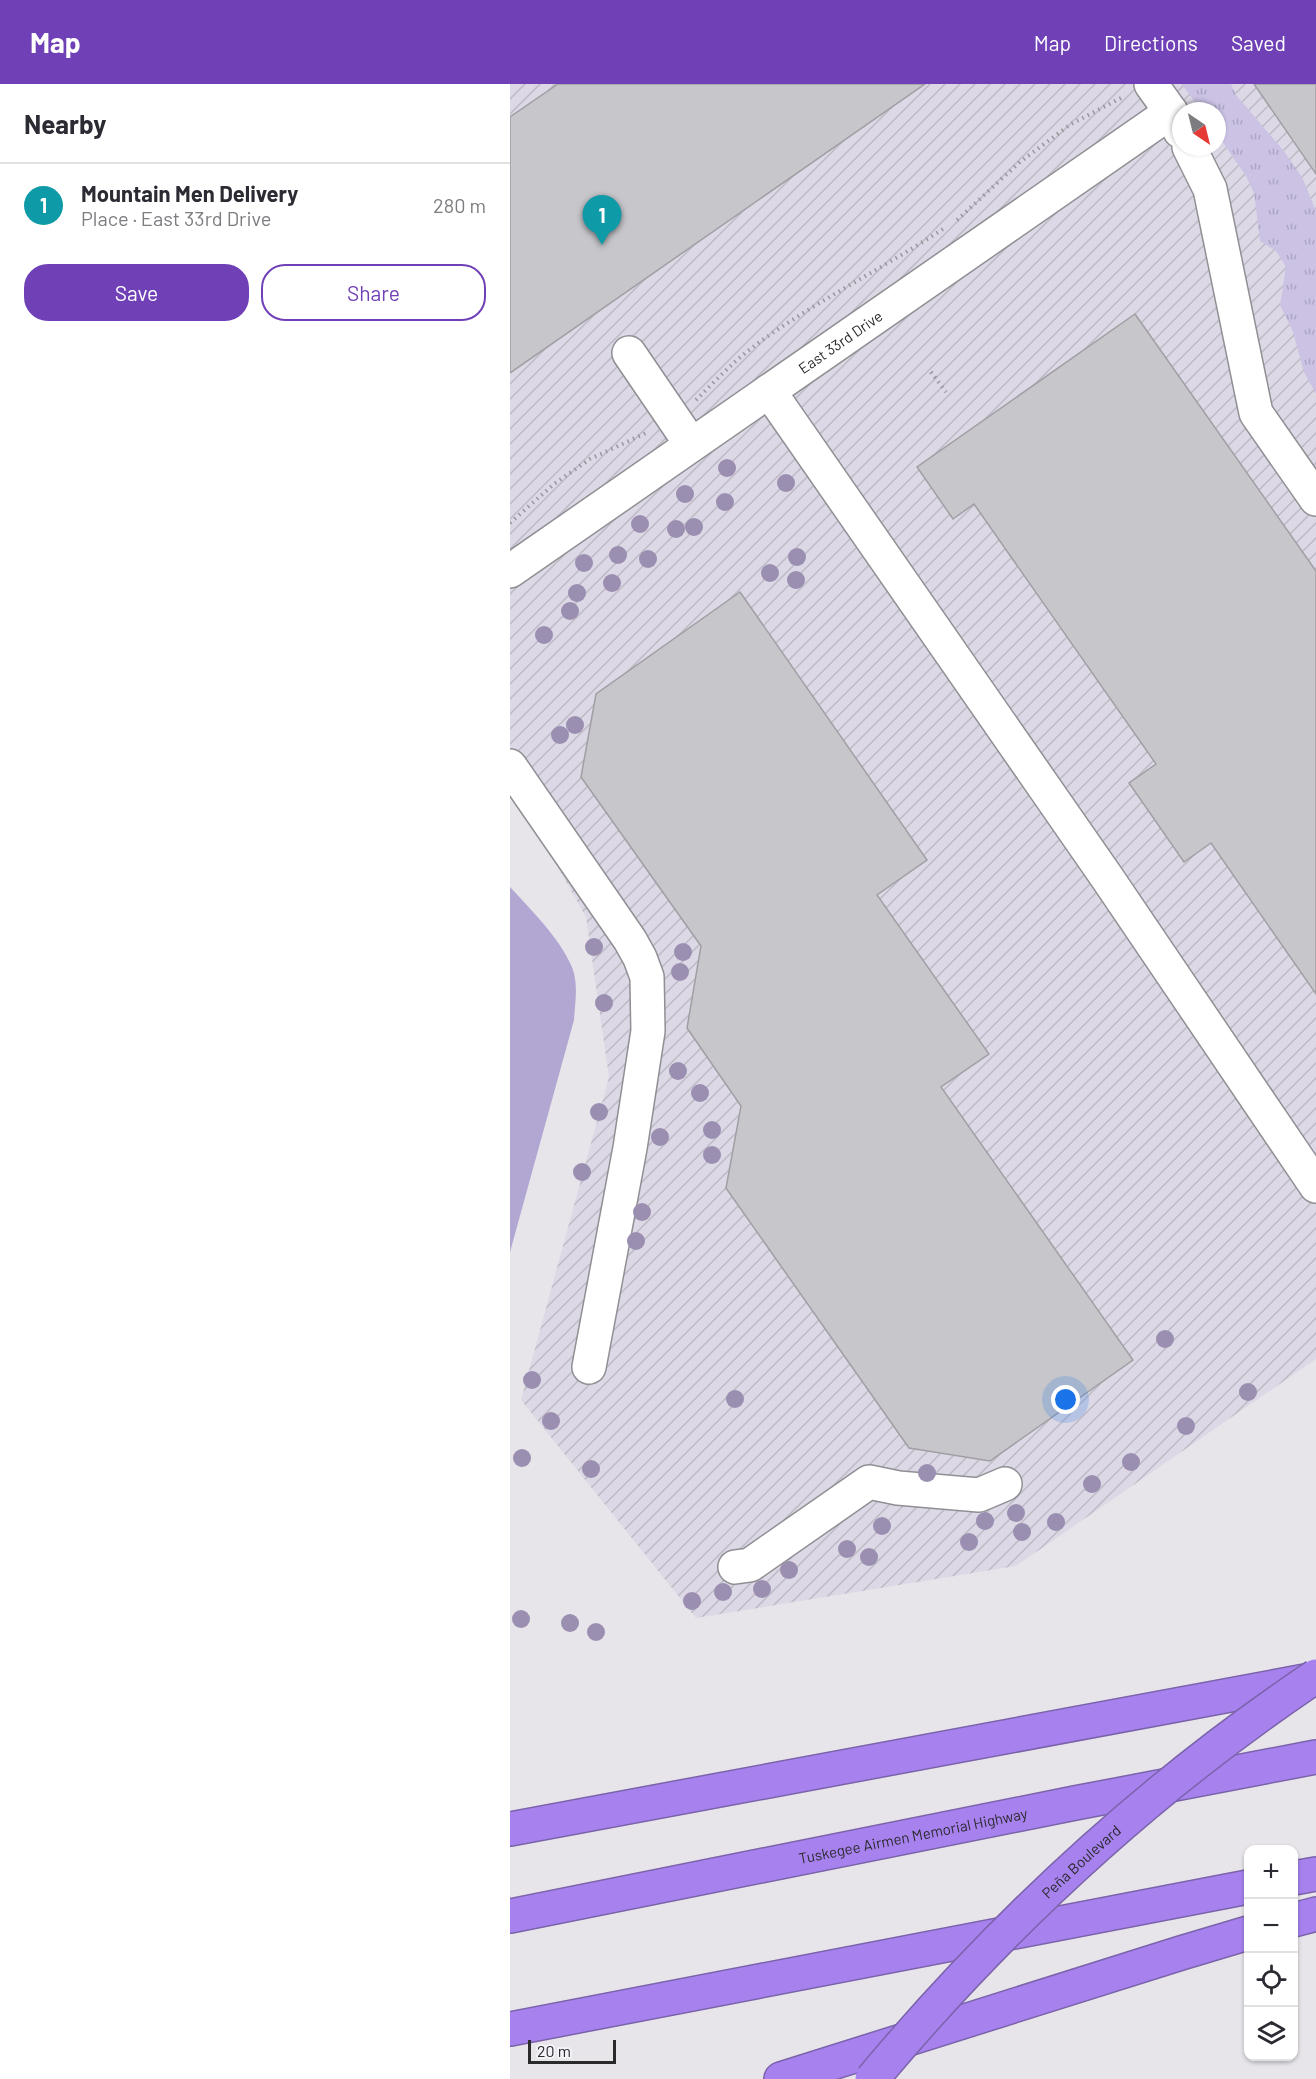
<!DOCTYPE html>
<meta charset="utf-8">
<style>
:root{--surface:#fff;--page:#f7f7f7;--text:#2b2b33;--muted:#7c7c81;--line:#e1e1e2;--accent:#7040b7}
body{margin:0;font-family:Barlow,sans-serif;background:var(--page);color:var(--text)}
.controls{position:absolute;right:18px;bottom:18px;display:grid;overflow:hidden;border-radius:12px;box-shadow:0 2px 4px #0004}
.controls button{width:54px;height:54px;display:grid;place-items:center;padding:0;border:0;border-bottom:2px solid var(--line);background:var(--surface);color:var(--text);font:30px sans-serif}
.compass{position:absolute;left:662px;top:18px;width:54px;height:54px;border-radius:50%;background:var(--surface);box-shadow:0 2px 4px #0004;rotate:145deg}
.scale{position:absolute;left:18px;bottom:15px;width:88px;box-sizing:border-box;padding-left:6px;border:3px solid #2a2a2c;border-top:0;font-size:16px;line-height:21px;white-space:nowrap;color:#2a2a2c;-webkit-text-stroke:4px #f4f3f8;paint-order:stroke}
.you{position:absolute;left:556px;top:1316px;width:21px;height:21px;margin:-15px;border:4px solid #fff;border-radius:50%;background:#1a73e8;box-shadow:0 0 0 9px #1a73e833}
.badge{display:grid;place-items:center;width:39px;height:39px;border-radius:50%;background:var(--accent);color:#fff;font-size:20px;font-weight:700}
.pin{position:absolute;translate:-50% -50px;filter:drop-shadow(0 2px 3px #0008)}
.pin::after{content:'';position:absolute;top:32px;width:21px;height:18px;background:inherit;clip-path:polygon(0 0,100% 0,50% 100%)}
.list{margin:0;padding:0;list-style:none}
h2{display:flex;justify-content:space-between;align-items:center;height:78px;margin:0;padding:0 24px;font-size:26px}
h2 small{font-size:20px;font-weight:400;color:var(--muted)}
.list li{display:grid;grid-template-columns:39px 1fr auto;gap:18px;align-items:center;box-sizing:border-box;height:84px;padding:0 24px;border-top:2px solid var(--line)}
.list b{display:block;font-size:22px;white-space:nowrap}
.list p{margin:0;font-size:20px;white-space:nowrap;color:var(--muted)}
.list em{font-size:20px;font-style:normal;color:var(--muted)}
.actions{display:flex;gap:12px;padding:18px 24px}
.actions a{flex:1;padding:14px 0;border:2px solid var(--accent);border-radius:24px;text-align:center;font-size:21px;color:var(--accent)}
.actions .main{background:var(--accent);color:#fff}
.icon{flex:none;width:33px;height:33px;fill:none;stroke:currentColor;stroke-width:2;stroke-linecap:round;stroke-linejoin:round}
.map{position:relative;flex:none;width:806px;height:1995px;overflow:hidden}
header{display:flex;align-items:center;gap:36px;box-sizing:border-box;height:84px;padding:0 30px;background:var(--accent);color:#fff}
header strong{font-size:28px}
nav{display:flex;gap:33px;margin-inline-start:auto;font-size:21px}
main{display:flex}
aside{flex:1;background:var(--surface)}
.map>svg:first-child{display:block}
.industrial{fill:url(#industrial-furrows);fill-rule:evenodd}
.grass{fill:url(#grass-tufts)}
.water{fill:#b2a6d2}
.building{fill:#c7c6cb;stroke:#a19fa4;stroke-width:1.5}
.lines{fill:none;stroke-linecap:round;stroke-linejoin:round}
.minor-casing{stroke:#908f94;stroke-width:36}
.highway-casing{stroke:#7b63ab;stroke-width:36}
.path{stroke:#98979b;stroke-width:4;stroke-dasharray:1.5 4.5;stroke-linecap:butt}
.minor{stroke:#fff;stroke-width:33}
.highway{stroke:#a782ef;stroke-width:33}
.highway-bridge-casing{stroke:#7b63ab;stroke-width:36;stroke-linecap:butt}
.highway-bridge{stroke:#a782ef;stroke-width:33}
.tree{fill:#9b8fb1}
.labels{text-anchor:middle;dominant-baseline:central;stroke-width:4.5;stroke-linejoin:round;paint-order:stroke}
.street-label{font-size:15px;fill:#2a2a2c;stroke:#f4f3f8}
</style>
<header>
<strong>Map</strong>
<nav><a>Map</a><a>Directions</a><a>Saved</a></nav>
</header>
<main>
<aside>
<h2>Nearby<small></small></h2>
<ul class="list">
<li><span class="badge" style="background:#0f9aa8">1</span><div><b>Mountain Men Delivery</b><p>Place · East 33rd Drive</p></div><em>280 m</em></li>
</ul>
<div class="actions"><a class="main">Save</a><a>Share</a></div>
</aside>
<div class="map">
<svg width="806" height="1995" viewBox="0 0 806 1995">
<defs>
<pattern id="industrial-furrows" width="10" height="10" patternUnits="userSpaceOnUse" patternTransform="scale(1.5)"><rect width="10" height="10" fill="#dcd8e5"/><path d="M-1 1l2-2M0 10L10 0M9 11l2-2" fill="none" stroke="#bdbac5"/></pattern>
<pattern id="grass-tufts" width="24" height="20" patternUnits="userSpaceOnUse" patternTransform="scale(1.5)"><rect width="24" height="20" fill="#cbc2e4"/><path d="M3 7l-1-3M5 7V3M7 7l1-3M15 17l-1-3M17 17v-4M19 17l1-3" fill="none" stroke="#aea7c4"/></pattern>
</defs>
<rect width="100%" height="100%" fill="#e7e5ea"/>
<path class="industrial" d="M 0,0 L 806,0 L 806,1275 L 506,1482 L 186,1534 L 11,1316 L 99,993 L 76,833 L 0,699 ZM 671,27 L 707,27 L 707,63 L 671,63 Z"/>
<polygon class="grass" points="672,0 721,0 726,11 773,66 792,93 806,127 806,310 794,288 783,248 770,221 776,183 766,167 750,157 744,109 736,92 707,50 707,27 691,27"/>
<path class="water" d="M 0,803 C 21,826 48,852 61,881 C 69,898 65,918 64,936 L 0,1168 Z"/>
<g class="building">
<polygon points="48,0 415,0 0,289 0,33"/>
<polygon points="744,0 806,0 806,90"/>
<polygon points="625,230 806,487 806,910 701,759 674,778 619,699 646,680 464,420 443,435 407,383"/>
<polygon points="230,508 417,776 367,811 479,970 431,1003 623,1276 480,1377 399,1364 216,1104 231,1022 177,944 191,862 71,693 86,610"/>
</g>
<g class="lines">
<g class="minor-casing">
<g id="minor">
<polyline points="641,0 661,28 670,47"/>
<polyline points="679,63 700,105 746,329 806,415"/>
<polyline points="119,269 181,360"/>
<polyline points="259,307 598,795 806,1102"/>
<path id="s1" d="M 0,487 L 661,28"/>
<polyline points="0,682 120,856 130,874 137,893 138,947 120,1064 79,1283"/>
<polyline points="225,1483 240,1481 359,1398 388,1404 469,1411 495,1400"/>
</g>
</g>
<g class="highway-casing">
<g id="highway">
<polyline points="0,1745 806,1595"/>
<polyline points="784,1794 806,1790"/>
<path id="s2" d="M 0,1832 L 565,1719 L 806,1673"/>
<polyline points="784,1836 806,1830"/>
<polyline points="0,1945 738,1803"/>
<polyline points="271,1995 671,1869 738,1849"/>
</g>
</g>
<g class="path">
<polyline points="447,136 510,78 561,40 613,13"/>
<polyline points="421,288 436,308"/>
<path d="M 186,316 C 205,297 225,276 247,260 C 306,217 372,185 433,145"/>
<polyline points="0,439 44,400 80,375 136,349"/>
</g>
<use href="#minor" class="minor"/>
<use href="#highway" class="highway"/>
<g class="highway-bridge-casing">
<g id="highway-bridge">
<path id="s3" d="M 362,1995 C 491,1841 639,1704 806,1592"/>
</g>
</g>
<use href="#highway-bridge" class="highway-bridge"/>
</g>
<g class="tree">
<circle cx="217" cy="384" r="9"/>
<circle cx="276" cy="399" r="9"/>
<circle cx="175" cy="410" r="9"/>
<circle cx="215" cy="418" r="9"/>
<circle cx="130" cy="440" r="9"/>
<circle cx="184" cy="443" r="9"/>
<circle cx="166" cy="445" r="9"/>
<circle cx="108" cy="471" r="9"/>
<circle cx="287" cy="473" r="9"/>
<circle cx="138" cy="475" r="9"/>
<circle cx="74" cy="479" r="9"/>
<circle cx="260" cy="489" r="9"/>
<circle cx="286" cy="496" r="9"/>
<circle cx="102" cy="499" r="9"/>
<circle cx="67" cy="509" r="9"/>
<circle cx="60" cy="527" r="9"/>
<circle cx="34" cy="551" r="9"/>
<circle cx="65" cy="641" r="9"/>
<circle cx="50" cy="651" r="9"/>
<circle cx="84" cy="863" r="9"/>
<circle cx="173" cy="868" r="9"/>
<circle cx="170" cy="888" r="9"/>
<circle cx="94" cy="919" r="9"/>
<circle cx="168" cy="987" r="9"/>
<circle cx="190" cy="1009" r="9"/>
<circle cx="89" cy="1028" r="9"/>
<circle cx="202" cy="1046" r="9"/>
<circle cx="150" cy="1053" r="9"/>
<circle cx="202" cy="1071" r="9"/>
<circle cx="72" cy="1088" r="9"/>
<circle cx="132" cy="1128" r="9"/>
<circle cx="126" cy="1157" r="9"/>
<circle cx="655" cy="1255" r="9"/>
<circle cx="22" cy="1296" r="9"/>
<circle cx="738" cy="1308" r="9"/>
<circle cx="225" cy="1315" r="9"/>
<circle cx="41" cy="1337" r="9"/>
<circle cx="676" cy="1342" r="9"/>
<circle cx="12" cy="1374" r="9"/>
<circle cx="621" cy="1378" r="9"/>
<circle cx="81" cy="1385" r="9"/>
<circle cx="417" cy="1389" r="9"/>
<circle cx="582" cy="1400" r="9"/>
<circle cx="506" cy="1429" r="9"/>
<circle cx="475" cy="1437" r="9"/>
<circle cx="546" cy="1438" r="9"/>
<circle cx="372" cy="1442" r="9"/>
<circle cx="512" cy="1448" r="9"/>
<circle cx="459" cy="1458" r="9"/>
<circle cx="337" cy="1465" r="9"/>
<circle cx="359" cy="1473" r="9"/>
<circle cx="279" cy="1486" r="9"/>
<circle cx="252" cy="1505" r="9"/>
<circle cx="213" cy="1508" r="9"/>
<circle cx="182" cy="1517" r="9"/>
<circle cx="11" cy="1535" r="9"/>
<circle cx="60" cy="1539" r="9"/>
<circle cx="86" cy="1548" r="9"/>
</g>
<g class="labels">
<g class="street-label">
<text stroke="none"><textPath href="#s1" startOffset="402">East 33rd Drive</textPath></text>
<text stroke="none"><textPath href="#s2" startOffset="411">Tuskegee Airmen Memorial Highway</textPath></text>
<text stroke="none"><textPath href="#s3" startOffset="302">Peña Boulevard</textPath></text>
</g>
</g>
</svg>
<div class="controls">
<button>+</button>
<button>−</button>
<button><svg class="icon" aria-label="locate" viewBox="0 0 24 24"><circle cx="12" cy="12" r="6"/><path d="M12 2v4M12 18v4M2 12h4M18 12h4"/></svg></button>
<button><svg class="icon" aria-label="layers" viewBox="0 0 24 24"><path d="M12 4l9 5-9 5-9-5zM3 14l9 5 9-5"/></svg></button>
</div>
<svg class="compass" viewBox="-18 -18 36 36"><path d="M0-13l5 13h-10z" fill="#e53935"/><path d="M0 13l5-13h-10z" fill="#7c7c81"/></svg>
<div class="scale">20 m</div>
<div class="you"></div>
<div class="pin badge" style="left:92px;top:161px;background:#0f9aa8">1</div>
</div>
</main>
